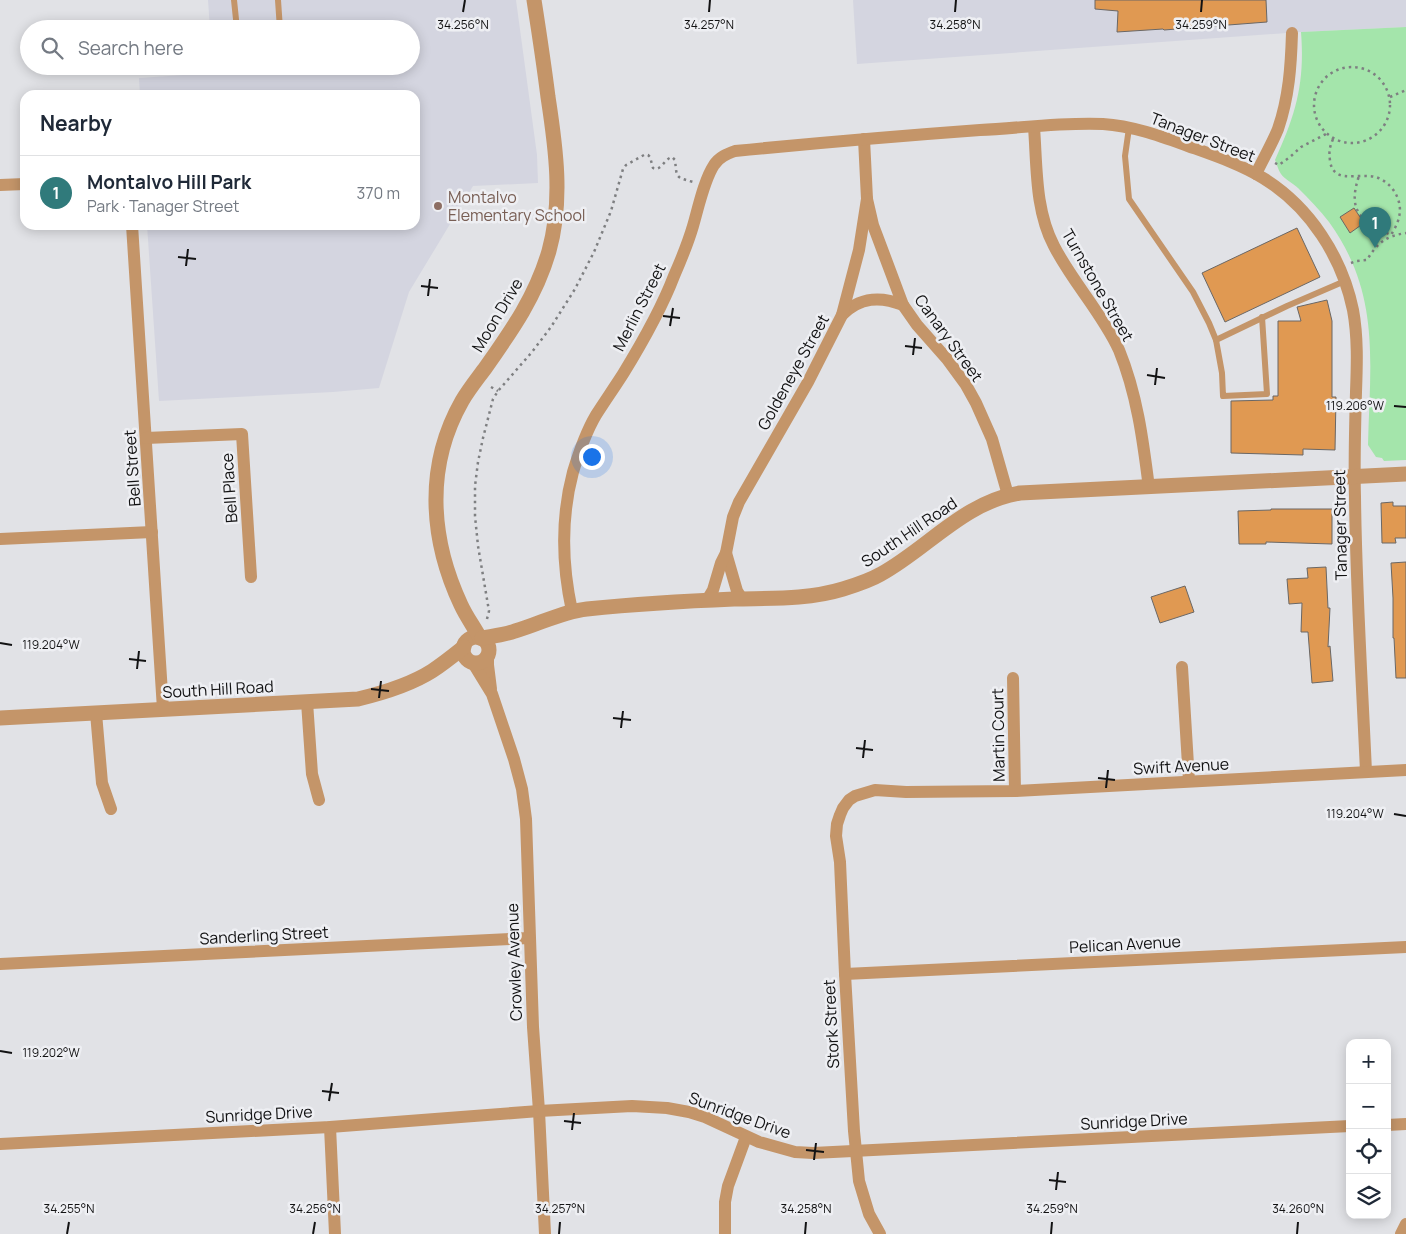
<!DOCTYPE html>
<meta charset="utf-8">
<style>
:root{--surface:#fff;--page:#f6f6f7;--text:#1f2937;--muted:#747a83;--line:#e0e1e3;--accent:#307a7b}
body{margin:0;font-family:Manrope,sans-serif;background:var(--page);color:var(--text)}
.controls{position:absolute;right:15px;bottom:15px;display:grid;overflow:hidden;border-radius:10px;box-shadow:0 2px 12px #0003}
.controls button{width:45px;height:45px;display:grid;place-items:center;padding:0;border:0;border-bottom:1px solid var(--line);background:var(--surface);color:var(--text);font:25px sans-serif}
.you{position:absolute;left:591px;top:456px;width:18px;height:18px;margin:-12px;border:4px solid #fff;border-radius:50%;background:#1a73e8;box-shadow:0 0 0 8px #1a73e833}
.badge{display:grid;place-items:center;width:32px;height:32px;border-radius:50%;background:var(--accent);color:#fff;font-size:16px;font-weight:700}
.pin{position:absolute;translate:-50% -41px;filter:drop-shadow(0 1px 2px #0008)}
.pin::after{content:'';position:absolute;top:26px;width:18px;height:15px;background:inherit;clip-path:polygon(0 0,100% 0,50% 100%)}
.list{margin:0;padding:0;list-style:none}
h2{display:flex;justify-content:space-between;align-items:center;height:65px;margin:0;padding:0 20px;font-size:21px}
h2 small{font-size:16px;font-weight:400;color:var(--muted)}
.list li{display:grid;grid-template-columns:32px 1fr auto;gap:15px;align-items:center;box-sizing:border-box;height:75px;padding:0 20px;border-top:1px solid var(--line)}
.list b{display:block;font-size:19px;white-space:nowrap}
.list p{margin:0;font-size:16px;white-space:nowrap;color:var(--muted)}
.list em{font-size:16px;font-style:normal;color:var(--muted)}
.icon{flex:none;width:28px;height:28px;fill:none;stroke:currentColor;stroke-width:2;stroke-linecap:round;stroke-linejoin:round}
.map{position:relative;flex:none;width:1406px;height:1234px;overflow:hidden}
.search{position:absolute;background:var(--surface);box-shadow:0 2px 12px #0003;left:20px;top:20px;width:400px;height:55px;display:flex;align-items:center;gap:12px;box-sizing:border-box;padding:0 18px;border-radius:28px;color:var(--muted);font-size:19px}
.panel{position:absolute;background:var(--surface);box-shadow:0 2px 12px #0003;left:20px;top:90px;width:400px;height:140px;border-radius:15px}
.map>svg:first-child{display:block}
.built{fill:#d4d5e0}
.green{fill:#a4e5ab}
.building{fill:#e09952;stroke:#6a6765}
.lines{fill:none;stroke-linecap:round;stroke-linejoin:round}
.path{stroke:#7e7f81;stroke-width:2.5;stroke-dasharray:2.5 4;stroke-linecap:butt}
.service{stroke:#c49569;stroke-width:6}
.minor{stroke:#c49569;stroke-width:12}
.tertiary{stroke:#c49569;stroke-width:15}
.ticks{fill:none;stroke:#121213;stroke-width:2}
.education-dot{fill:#8d6e63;stroke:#eeeff3;stroke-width:2}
.labels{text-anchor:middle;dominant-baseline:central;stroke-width:5;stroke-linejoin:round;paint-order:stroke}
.street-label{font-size:16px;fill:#121213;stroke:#eeeff3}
.education-label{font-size:16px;fill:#785e54;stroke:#eeeff3;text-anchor:start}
.ticks-label{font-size:12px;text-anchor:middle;fill:#121213;stroke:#eeeff3;stroke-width:5;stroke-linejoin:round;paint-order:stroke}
</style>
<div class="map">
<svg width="1406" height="1234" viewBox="0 0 1406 1234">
<rect width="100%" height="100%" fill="#e1e2e6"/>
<g class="built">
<polygon points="208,0 516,0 537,155 538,183 473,186 409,292 379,388 333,392 159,401 147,225 415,225 415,95 140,95 139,78 213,73 212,66 411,66 411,29 210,29"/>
<polygon points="853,0 1406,0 1406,27 1301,32 857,64"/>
</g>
<path class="green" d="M 1406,27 L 1406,460 L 1384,461 L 1382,458 L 1376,457 L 1368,445 C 1370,362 1381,294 1329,222 C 1320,210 1309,199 1298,188 C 1293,183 1284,179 1281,174 C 1278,170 1277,164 1275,160 C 1296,114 1305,83 1301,32 Z"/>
<g class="building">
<polygon points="1095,0 1266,0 1267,22 1164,30 1163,29 1117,32 1118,11 1095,9"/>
<polygon points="1354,208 1364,223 1350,233 1340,217"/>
<polygon points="1297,228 1320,277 1225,322 1202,273"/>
<polygon points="1327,300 1332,321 1332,397 1336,397 1335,450 1303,449 1303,455 1231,453 1231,401 1273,400 1273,396 1278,396 1278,321 1301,321 1297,307"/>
<polygon points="1393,502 1393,506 1406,506 1406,538 1395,538 1396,543 1382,543 1381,503"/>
<polygon points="1271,509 1332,509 1332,544 1266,542 1266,544 1239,544 1238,511 1271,510"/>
<polygon points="1406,562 1406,678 1396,678 1394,638 1393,638 1393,598 1391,563"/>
<polygon points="1326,567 1328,608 1330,608 1328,647 1330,646 1333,681 1312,683 1308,632 1301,632 1302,603 1289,604 1287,579 1308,578 1307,568"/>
<polygon points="1185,586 1194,612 1160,623 1151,597"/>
</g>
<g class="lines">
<g class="path">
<circle cx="1352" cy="105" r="38"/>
<polyline points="1390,97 1406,90"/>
<path d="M 1333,139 C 1329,149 1329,151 1330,161 C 1333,182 1353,175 1368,176 C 1388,176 1404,198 1399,217 C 1398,223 1394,230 1391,235 C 1361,222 1347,211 1359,176"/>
<polyline points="1275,163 1279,165 1290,157 1301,147 1326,134"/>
<path d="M 1351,263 L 1356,261 L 1367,260 C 1377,243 1386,236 1406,233"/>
<polyline points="491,387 498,391"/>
<path d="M 487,619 L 489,611 L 478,546 L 475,516 L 475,486 L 478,462 L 483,438 L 493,399 L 498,391 L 532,352 L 551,327 L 575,289 L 594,252 L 611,211 L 623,169 L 626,165 L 644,155 L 648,155 L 650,157 L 653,168 C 661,172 664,159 672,157 L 675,160 C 677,178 675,177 693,182"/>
</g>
<g class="service">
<polyline points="234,0 237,29"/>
<polyline points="278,0 280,29"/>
<polyline points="240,66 240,71 283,66"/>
<polyline points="1129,128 1125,156 1129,199 1193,292 1209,323 1216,340 1287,306 1345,281"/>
<polyline points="1216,340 1222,373 1223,396 1267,394 1262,317"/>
</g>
<g class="minor">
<path d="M 1034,127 C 1037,167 1035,210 1054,246 C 1073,283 1102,313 1119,350 C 1137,394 1143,440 1149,488"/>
<polyline points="864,139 867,199 873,225 903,305 917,325 947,359 966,385 976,403 992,439 1008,495"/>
<path d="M 1256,174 C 1263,159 1272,144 1278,129 C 1289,97 1291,66 1292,33"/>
<polyline points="0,185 25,184"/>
<polyline points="132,225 163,709"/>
<path d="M 842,315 C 860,297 880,296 903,305"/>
<polyline points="146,438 242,434 251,577"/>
<polyline points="0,539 152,532"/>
<polyline points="726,553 737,591 742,599"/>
<polyline points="707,600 713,590 721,563 726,553 733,517 739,502 808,382 842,315 859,250 867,199"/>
<path d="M 572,611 C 562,565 561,517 573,472 C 579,452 586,432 596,415 C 605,401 614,388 623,374 C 642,343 661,310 674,276 C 681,260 688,243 693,226 C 698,209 704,180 714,165 C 719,157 727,154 735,151 C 817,143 898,136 980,130 C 1021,128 1063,122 1103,124 C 1133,126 1160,136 1188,146 C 1213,155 1240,164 1263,178 C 1310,207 1342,257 1353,310 C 1358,337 1357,365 1356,392 C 1355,427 1354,462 1355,497 C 1356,589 1362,681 1366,772"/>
<polyline points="488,656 488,665 491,689"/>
<polyline points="473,663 492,694 514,759 522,789 526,819 533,1027 539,1111 545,1234"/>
<polyline points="1182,667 1189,781"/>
<polyline points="1013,678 1015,791"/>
<polyline points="307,702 312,774 319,800"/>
<polyline points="96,713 102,783 111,809"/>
<polyline points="0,964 529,938"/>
<polyline points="845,974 1406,947"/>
<polyline points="1387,1125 1406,1124"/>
<polyline points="330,1127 335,1234"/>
<polyline points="0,1144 330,1127 539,1111 632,1106 667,1108 689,1112 705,1117 759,1142 795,1152 813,1153 1350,1126"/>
<polyline points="725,1234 725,1202 728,1186 746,1137"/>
<polyline points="880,1234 869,1214 859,1181 854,1131 845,974 840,862 836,836 837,824 840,815 843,808 849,800 855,796 875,790 906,792 1015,791 1406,770"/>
<polyline points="1401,1234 1406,1224"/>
</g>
<g class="tertiary">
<circle cx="476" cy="650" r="13"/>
<path d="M 480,638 C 474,627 466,616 461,605 C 430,539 425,466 462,401 C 469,389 478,378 486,367 C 512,330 536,296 549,251 C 563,201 556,149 548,97 C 544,65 539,32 534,0"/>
<path d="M 482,638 C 493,636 504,635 515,631 C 540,624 560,612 587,609 C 636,604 685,601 734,599 C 770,598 807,600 843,589 C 856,585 869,581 881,574 C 928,548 964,502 1020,493 L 1406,474"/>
<path d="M 0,718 L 358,699 C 383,693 410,685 432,671 C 443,664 454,655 464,647"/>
</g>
</g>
<path class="ticks" d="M 463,12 L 465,0M 709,12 L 710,0M 955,12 L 956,0M 1201,12 L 1202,0M 178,257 L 196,259M 186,266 L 188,249M 421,286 L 438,288M 428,296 L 430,279M 663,316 L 680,318M 670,326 L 673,308M 905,346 L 922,348M 913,355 L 915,338M 1147,375 L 1165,378M 1155,385 L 1157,368M 1394,406 L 1406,407M 0,643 L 12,645M 129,659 L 146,661M 137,669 L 139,651M 371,689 L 389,691M 379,698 L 381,681M 613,718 L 631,720M 621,728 L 623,711M 856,748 L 873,750M 863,758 L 865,740M 1098,778 L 1115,780M 1106,788 L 1108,770M 1394,814 L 1406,816M 0,1051 L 12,1053M 322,1091 L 339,1093M 329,1101 L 332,1083M 564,1121 L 581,1123M 572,1130 L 574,1113M 806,1150 L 824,1152M 814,1160 L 816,1143M 1049,1180 L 1066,1182M 1056,1190 L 1058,1172M 67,1234 L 69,1222M 313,1234 L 315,1222M 559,1234 L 560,1222M 805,1234 L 806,1222M 1051,1234 L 1052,1222M 1297,1234 L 1298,1222"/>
<circle class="education-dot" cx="438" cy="206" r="5"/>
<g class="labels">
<g class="street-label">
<text transform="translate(1203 137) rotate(21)">Tanager Street</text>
<text transform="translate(1098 285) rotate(60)">Turnstone Street</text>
<text transform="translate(639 307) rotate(-63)">Merlin Street</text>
<text transform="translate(497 315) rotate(-59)">Moon Drive</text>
<text transform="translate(949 338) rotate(54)">Canary Street</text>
<text transform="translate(793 372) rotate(-61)">Goldeneye Street</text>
<text transform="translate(132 468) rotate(-94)">Bell Street</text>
<text transform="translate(229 488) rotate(-94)">Bell Place</text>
<text transform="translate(1340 525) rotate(-91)">Tanager Street</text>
<text transform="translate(909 532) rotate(-34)">South Hill Road</text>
<text transform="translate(218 689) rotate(-3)">South Hill Road</text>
<text transform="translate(998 735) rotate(-91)">Martin Court</text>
<text transform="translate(1181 766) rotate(-3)">Swift Avenue</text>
<text transform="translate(264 935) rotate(-3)">Sanderling Street</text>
<text transform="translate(1125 944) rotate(-3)">Pelican Avenue</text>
<text transform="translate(514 962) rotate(-92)">Crowley Avenue</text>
<text transform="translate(831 1024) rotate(-93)">Stork Street</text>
<text transform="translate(259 1114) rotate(-3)">Sunridge Drive</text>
<text transform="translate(740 1115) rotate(20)">Sunridge Drive</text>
<text transform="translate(1134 1121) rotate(-3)">Sunridge Drive</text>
</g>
<g class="education-label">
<text x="448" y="197">Montalvo<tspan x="448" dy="18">Elementary School</tspan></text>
</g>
</g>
<g class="ticks-label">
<text x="463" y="29">34.256°N</text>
<text x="709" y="29">34.257°N</text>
<text x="955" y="29">34.258°N</text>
<text x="1201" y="29">34.259°N</text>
<text x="1355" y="410">119.206°W</text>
<text x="51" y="649">119.204°W</text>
<text x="1355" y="818">119.204°W</text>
<text x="51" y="1057">119.202°W</text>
<text x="69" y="1213">34.255°N</text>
<text x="315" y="1213">34.256°N</text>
<text x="560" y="1213">34.257°N</text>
<text x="806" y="1213">34.258°N</text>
<text x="1052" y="1213">34.259°N</text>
<text x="1298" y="1213">34.260°N</text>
</g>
</svg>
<div class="controls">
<button>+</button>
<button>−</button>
<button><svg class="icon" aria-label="locate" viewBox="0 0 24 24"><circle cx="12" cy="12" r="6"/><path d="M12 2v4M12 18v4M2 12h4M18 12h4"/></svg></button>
<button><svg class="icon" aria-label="layers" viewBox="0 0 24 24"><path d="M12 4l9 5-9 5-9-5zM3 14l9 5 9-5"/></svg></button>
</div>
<div class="you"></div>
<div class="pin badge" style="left:1375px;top:248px">1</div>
<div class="search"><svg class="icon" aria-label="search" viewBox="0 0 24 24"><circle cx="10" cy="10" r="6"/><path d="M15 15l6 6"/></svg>Search here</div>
<section class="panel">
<h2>Nearby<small></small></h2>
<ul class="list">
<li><span class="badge">1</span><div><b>Montalvo Hill Park</b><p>Park · Tanager Street</p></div><em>370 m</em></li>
</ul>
</section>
</div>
